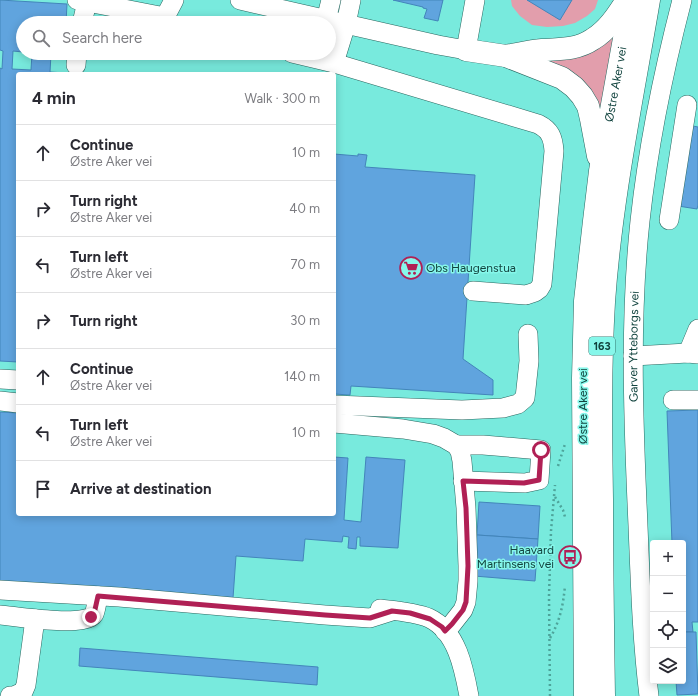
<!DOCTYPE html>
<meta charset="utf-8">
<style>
:root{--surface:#fff;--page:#f2f2f3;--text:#2b2b33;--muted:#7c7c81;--line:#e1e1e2}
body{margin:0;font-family:Figtree,sans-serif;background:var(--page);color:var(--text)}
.controls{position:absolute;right:12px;bottom:12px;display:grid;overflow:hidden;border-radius:4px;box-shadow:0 2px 10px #0003}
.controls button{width:36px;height:36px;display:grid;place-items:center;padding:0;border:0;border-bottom:1px solid var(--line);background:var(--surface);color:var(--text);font:20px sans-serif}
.stop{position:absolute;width:12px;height:12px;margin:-9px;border:3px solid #b02055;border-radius:50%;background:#fff}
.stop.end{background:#b02055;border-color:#fff;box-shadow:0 1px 4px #0008}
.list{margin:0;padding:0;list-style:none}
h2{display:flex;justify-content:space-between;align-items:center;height:52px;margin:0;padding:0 16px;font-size:17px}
h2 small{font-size:13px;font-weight:400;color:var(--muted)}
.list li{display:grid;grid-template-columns:26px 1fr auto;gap:12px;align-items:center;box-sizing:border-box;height:56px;padding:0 16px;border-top:1px solid var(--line)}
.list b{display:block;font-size:15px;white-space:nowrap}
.list p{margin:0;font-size:13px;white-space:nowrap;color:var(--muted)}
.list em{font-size:13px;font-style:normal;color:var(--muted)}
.icon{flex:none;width:22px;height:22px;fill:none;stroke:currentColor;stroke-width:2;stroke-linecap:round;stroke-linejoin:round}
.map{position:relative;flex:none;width:698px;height:696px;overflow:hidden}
.search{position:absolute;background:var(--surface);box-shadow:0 2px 10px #0003;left:16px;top:16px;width:320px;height:44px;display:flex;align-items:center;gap:10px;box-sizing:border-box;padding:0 14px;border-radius:22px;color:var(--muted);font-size:15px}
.panel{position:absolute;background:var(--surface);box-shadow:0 2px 10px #0003;left:16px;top:72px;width:320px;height:444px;border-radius:4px}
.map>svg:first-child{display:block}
.green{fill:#e29eac}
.building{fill:#60a4de;stroke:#4385ba}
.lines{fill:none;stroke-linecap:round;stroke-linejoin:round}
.minor-casing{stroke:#29665f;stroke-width:20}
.highway-casing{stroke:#29665f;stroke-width:23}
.path{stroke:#4da49a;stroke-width:2.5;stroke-dasharray:2 3;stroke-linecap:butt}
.minor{stroke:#fff;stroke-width:19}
.highway{stroke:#fff;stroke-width:22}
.route{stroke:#b02055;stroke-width:5}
.labels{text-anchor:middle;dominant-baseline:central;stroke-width:3;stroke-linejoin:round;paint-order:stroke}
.shield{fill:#86f7ea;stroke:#357a72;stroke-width:1}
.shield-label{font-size:11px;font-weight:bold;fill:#12443f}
.street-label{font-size:12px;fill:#12443f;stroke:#86f7ea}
.poi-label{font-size:12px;fill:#12443f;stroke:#86f7ea;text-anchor:start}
</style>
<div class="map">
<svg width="698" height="696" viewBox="0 0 698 696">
<rect width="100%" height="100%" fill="#78eadd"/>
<g class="green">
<polygon points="511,0 598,0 595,9 587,16 575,23 563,26 547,27 532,25 520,16 512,6"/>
<polygon points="615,29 601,118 540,57"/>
</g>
<g class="building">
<polygon points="0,0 67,4 66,23 23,23 23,52 13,51 12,69 31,70 32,53 63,53 63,55 51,54 50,72 81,74 18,74 18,362 0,361 0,68 2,69 3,51 0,50"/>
<polygon points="393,0 443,0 438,21 424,18 427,9 423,8 423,7"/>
<polygon points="527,0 572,0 560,20"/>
<polygon points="693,126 698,127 698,205 697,209 678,206"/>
<polygon points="334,154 358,156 358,154 367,155 365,167 475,175 463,359 493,380 493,395 351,386 350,395 334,394"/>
<polygon points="698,410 698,622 692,622 693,632 683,632 683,543 672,543 667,411"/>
<polygon points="0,412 18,413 18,514 334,514 334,457 348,458 344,520 361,522 366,457 405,460 398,548 360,546 360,537 357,537 356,549 348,548 349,537 343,536 342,542 305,539 303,561 236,556 233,598 0,581"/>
<polygon points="479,502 540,506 538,539 477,535"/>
<polygon points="477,535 538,539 535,581 474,576"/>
<polygon points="683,632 696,632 698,694 677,695 676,681 683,681"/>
<polygon points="80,648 318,667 317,685 79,666"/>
</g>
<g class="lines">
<g class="minor-casing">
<g id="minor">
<polyline points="77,0 165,17 174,0"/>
<polyline points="240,0 438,45 466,50 475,0"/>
<polyline points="326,20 331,0"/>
<polyline points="82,23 87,2"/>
<path d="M 292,53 L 334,63 L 538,124 C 550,130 553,137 554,151 L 542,284 L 539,289 L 535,292 L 526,295 L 473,291"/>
<polyline points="334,63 346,24 351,0"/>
<polyline points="76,65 77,53"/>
<polyline points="669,220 687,105"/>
<polyline points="688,353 698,329"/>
<polyline points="633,356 688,353 698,354"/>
<polyline points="0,379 18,380"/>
<polyline points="673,400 698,400"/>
<polyline points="0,401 18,403"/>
<polyline points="334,405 462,410 503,408 518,404 525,398 529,361 528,334"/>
<polyline points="334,423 403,429 433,434 444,438 456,445 460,451 462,461 466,508 468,566 468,581 466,602 463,610 452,624 445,631"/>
<polyline points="456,445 483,445 541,450 539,480 525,483 463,481"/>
<polyline points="0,590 119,597 325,615 370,618 392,611"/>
<path d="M 380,609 C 397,611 414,612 429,618 C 457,631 464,669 469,696"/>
<path d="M 0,615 C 15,616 86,628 94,614 C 96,610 97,601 98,596"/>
<polyline points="10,696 14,696 23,692 26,685 35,619"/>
<path id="s1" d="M 649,696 C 641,632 640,567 637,503 C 633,409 630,315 640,221 C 648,147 663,73 682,0"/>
</g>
</g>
<g class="highway-casing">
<g id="highway">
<polyline points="466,50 506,56 562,78 574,87 582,96 588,106 591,119 598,156"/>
<path d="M 506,56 C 518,54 530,51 542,50 C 560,49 577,50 593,39 C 608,30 618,14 627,0"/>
<path id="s2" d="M 585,696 L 583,378 L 585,301 L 594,221 L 600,171 L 631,0"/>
<path d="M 604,696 C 603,630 602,565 602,499 C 601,434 600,368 604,302 C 611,201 632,100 649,0"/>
</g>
</g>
<g class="path">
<polyline points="558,466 565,444"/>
<polyline points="555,497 563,510 565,517"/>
<path d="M 550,638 C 560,621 563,606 565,586"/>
<polyline points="550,696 549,596 551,531 555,485"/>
</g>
<use href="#minor" class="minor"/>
<use href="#highway" class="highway"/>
</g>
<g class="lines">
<polyline class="route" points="91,617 94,614 98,596 325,615 370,618 392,611 410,613 430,619 442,627 445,631 452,624 463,610 466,602 468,566 466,508 463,481 524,483 539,480 541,450"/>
</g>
<defs>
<g id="supermarket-ring" transform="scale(1.15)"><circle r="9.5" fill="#86f7ea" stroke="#b02055" stroke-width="1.5"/><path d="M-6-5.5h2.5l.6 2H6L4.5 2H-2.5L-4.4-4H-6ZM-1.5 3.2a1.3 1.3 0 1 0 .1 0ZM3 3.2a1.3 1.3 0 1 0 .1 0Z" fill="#b02055"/></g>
<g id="bus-ring" transform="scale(1.15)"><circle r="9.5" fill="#86f7ea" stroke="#b02055" stroke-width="1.5"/><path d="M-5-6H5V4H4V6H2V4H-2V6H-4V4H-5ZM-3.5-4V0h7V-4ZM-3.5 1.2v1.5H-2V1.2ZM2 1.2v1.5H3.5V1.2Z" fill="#b02055"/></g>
</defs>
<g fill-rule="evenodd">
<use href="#supermarket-ring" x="411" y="268"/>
<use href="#bus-ring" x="570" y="557"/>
</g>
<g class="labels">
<rect class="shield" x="589" y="337" width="26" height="18" rx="3"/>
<g class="shield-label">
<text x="602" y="346">163</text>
</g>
<g class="street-label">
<text stroke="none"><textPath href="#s2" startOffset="614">Østre Aker vei</textPath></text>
<text stroke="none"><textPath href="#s1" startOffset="350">Garver Ytteborgs vei</textPath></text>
<text transform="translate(583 406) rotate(-90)">Østre Aker vei</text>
</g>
<g class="poi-label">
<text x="426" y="268">Obs Haugenstua</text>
<text x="554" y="550" text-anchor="end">Haavard<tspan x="554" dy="14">Martinsens vei</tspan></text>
</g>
</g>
</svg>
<div class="controls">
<button>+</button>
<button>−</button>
<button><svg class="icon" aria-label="locate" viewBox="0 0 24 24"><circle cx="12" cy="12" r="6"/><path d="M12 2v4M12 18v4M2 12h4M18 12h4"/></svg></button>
<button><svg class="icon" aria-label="layers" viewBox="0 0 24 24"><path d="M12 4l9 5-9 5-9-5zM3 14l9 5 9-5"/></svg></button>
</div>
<div class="stop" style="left:541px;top:450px"></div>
<div class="stop end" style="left:91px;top:617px"></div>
<div class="search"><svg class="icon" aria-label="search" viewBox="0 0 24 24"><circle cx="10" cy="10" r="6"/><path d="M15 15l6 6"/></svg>Search here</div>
<section class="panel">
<h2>4 min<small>Walk · 300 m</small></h2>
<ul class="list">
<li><svg class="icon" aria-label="ahead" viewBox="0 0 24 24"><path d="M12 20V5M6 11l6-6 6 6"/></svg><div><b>Continue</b><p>Østre Aker vei</p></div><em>10 m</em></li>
<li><svg class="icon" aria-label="right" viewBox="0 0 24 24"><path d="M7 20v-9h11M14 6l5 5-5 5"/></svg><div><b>Turn right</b><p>Østre Aker vei</p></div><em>40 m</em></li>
<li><svg class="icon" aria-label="left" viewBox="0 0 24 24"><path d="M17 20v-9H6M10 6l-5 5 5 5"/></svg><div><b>Turn left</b><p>Østre Aker vei</p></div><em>70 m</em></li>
<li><svg class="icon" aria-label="right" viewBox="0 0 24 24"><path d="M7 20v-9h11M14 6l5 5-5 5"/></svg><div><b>Turn right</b></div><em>30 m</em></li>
<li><svg class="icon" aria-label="ahead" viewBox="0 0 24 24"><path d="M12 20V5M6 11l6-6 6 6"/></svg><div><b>Continue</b><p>Østre Aker vei</p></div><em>140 m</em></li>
<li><svg class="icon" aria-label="left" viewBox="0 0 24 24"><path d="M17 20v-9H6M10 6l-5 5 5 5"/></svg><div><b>Turn left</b><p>Østre Aker vei</p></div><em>10 m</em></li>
<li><svg class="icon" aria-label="arrive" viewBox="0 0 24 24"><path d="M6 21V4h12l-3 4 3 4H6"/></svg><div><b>Arrive at destination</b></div></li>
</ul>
</section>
</div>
